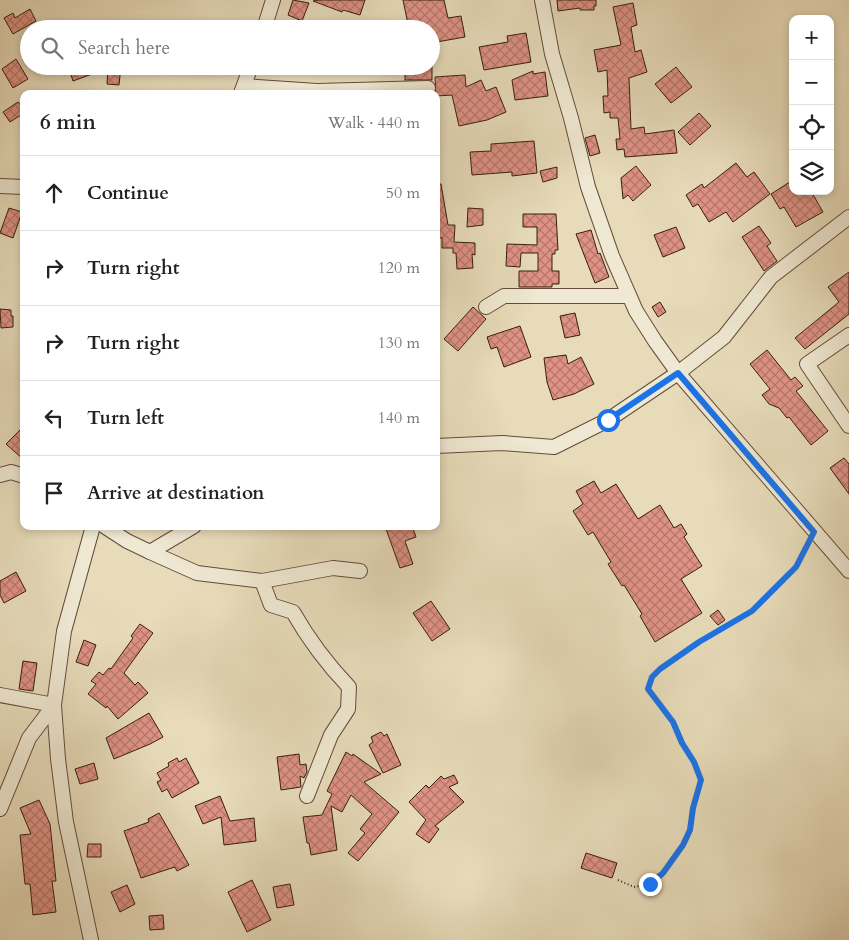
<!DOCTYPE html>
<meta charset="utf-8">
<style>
:root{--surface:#fff;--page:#f6f6f6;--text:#222;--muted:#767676;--line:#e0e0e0}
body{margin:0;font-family:Cardo,serif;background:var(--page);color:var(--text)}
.controls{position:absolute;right:15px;top:15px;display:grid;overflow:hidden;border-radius:10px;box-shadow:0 2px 8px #0003}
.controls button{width:45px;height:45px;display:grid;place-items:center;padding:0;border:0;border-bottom:1px solid var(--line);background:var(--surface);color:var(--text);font:25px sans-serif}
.stop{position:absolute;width:15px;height:15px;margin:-11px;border:4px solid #1a73e8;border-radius:50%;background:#fff}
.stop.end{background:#1a73e8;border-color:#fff;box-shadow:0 1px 5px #0008}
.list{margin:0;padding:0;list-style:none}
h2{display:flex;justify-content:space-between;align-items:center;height:65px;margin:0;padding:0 20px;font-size:21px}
h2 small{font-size:16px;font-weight:400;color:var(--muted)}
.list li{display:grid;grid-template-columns:32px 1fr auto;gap:15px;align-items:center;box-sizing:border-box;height:75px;padding:0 20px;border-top:1px solid var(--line)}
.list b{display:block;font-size:19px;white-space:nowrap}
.list em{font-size:16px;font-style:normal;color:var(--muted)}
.icon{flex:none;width:28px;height:28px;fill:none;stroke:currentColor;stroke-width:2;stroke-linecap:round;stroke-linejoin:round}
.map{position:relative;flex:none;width:849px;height:940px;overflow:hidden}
.search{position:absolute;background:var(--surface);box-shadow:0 2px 8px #0003;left:20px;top:20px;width:420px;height:55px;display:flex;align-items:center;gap:12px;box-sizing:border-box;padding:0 18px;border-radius:28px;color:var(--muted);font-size:19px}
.panel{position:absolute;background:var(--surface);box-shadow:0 2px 8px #0003;left:20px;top:90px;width:420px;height:440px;border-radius:10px}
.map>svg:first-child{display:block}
.building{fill:url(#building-cross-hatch);stroke:#381d11}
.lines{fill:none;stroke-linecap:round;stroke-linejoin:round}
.minor-casing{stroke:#644c3b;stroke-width:16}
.path{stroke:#381d11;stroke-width:2;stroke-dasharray:1 2.5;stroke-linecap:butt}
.minor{stroke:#efe8d2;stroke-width:14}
.route{stroke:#1a73e8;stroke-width:6}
</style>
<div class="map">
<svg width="849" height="940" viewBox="0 0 849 940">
<defs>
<pattern id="building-cross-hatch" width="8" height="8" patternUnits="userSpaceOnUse" patternTransform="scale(1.25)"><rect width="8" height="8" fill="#df9285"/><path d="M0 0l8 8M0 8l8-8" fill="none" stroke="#b6776b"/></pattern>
</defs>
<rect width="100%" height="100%" fill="#e7dbb9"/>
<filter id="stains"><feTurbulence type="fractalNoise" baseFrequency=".004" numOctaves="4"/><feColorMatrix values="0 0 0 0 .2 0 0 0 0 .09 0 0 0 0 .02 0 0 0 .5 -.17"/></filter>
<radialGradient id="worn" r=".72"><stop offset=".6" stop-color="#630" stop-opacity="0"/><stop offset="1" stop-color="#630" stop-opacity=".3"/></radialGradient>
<g class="building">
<polygon points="293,0 309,3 302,21 288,15"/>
<polygon points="319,0 365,0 360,15 343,10 342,12 313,1"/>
<polygon points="403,0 444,0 448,18 461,16 465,37 431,43 431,29 409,29"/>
<polygon points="557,0 596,0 596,6 594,6 594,10 580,10 580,8 558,11"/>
<polygon points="633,3 637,25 631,27 635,52 641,50 647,72 629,78 631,129 644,127 645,134 674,130 677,153 625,157 624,149 617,150 616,139 620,139 618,118 610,118 610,112 604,113 603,96 608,96 607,70 598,72 594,50 621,45 613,7"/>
<polygon points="30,9 36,21 13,34 4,18 13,13 15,18"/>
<polygon points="526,33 531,62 484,70 479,47 508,42 507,36"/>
<polygon points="16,59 28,79 13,88 2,69"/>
<polygon points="68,66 89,66 92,74 73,81"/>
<polygon points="108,66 121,66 119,85 107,84"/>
<rect x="405" y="66" width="27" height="14"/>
<polygon points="676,67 692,87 671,103 655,84"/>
<polygon points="533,71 533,74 545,72 548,96 515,100 512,80"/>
<polygon points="465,75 466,87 481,80 486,91 496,87 506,112 487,120 459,126 452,95 436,96 435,77"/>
<polygon points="18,102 24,109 24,113 10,122 3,112"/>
<polygon points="699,113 711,126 690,145 678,132"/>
<polygon points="595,135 600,153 590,156 585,138"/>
<polygon points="534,141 537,173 512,176 512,172 472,175 470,152 491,151 491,144"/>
<polygon points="736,163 747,177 754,172 770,194 733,222 726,212 709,222 698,204 693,207 686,195 702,184 704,188"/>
<polygon points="636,166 651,185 633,201 628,195 623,199 621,178"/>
<polygon points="557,167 557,178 543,182 540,171"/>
<polygon points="793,180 793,191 811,191 823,212 796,227 784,207 780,209 771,194"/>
<polygon points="436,184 441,184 448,225 455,225 454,242 475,243 475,255 472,254 473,268 457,269 456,253 453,253 453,248 442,248 442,238 439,238 439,223 436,223"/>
<polygon points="9,208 22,212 13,238 0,233"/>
<polygon points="468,208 483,209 483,225 467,227"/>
<polygon points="523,214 556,214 558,250 555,250 555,254 552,254 552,271 559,271 559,284 552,284 552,287 519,287 519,271 538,271 538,253 521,253 520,267 506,266 507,244 537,245 537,227 523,227"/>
<polygon points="759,226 771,243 767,246 777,261 764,271 742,237"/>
<polygon points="676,227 685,248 663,257 654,235"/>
<polygon points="591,230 598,254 600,253 609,277 595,283 576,234"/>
<polygon points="849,272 849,314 805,349 795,338 839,302 828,287"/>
<polygon points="660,302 666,312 658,317 652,307"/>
<polygon points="473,307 486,319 458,351 444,339"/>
<polygon points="0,309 11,310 11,316 13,316 13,327 1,328"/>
<polygon points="575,313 580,335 565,338 560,316"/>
<polygon points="520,326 531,357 504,367 497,347 491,349 487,337"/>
<polygon points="767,350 791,380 795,377 803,386 796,391 828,431 811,445 789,417 787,418 779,408 769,404 762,395 770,389 750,364"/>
<polygon points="566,355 568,364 581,357 594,384 574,394 553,400 547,382 544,358"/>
<polygon points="24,426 24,460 6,444"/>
<polygon points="844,458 849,464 849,494 830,468"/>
<polygon points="594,481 601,493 616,484 638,519 660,505 674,528 681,524 687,534 684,537 702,566 681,579 702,613 655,642 640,616 642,614 624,585 622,586 608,564 611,562 593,532 588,535 573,511 583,504 576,491"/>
<polygon points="385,526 412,526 416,537 405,541 413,564 400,568"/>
<polygon points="16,572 26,591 4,603 0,595 0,581"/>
<polygon points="431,601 450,629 432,641 413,613"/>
<polygon points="718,610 725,620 718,625 710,616"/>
<polygon points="140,624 153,633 124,673 135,685 138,682 148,693 118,719 107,706 106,708 88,694 96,684 91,681 99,672 103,675 109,668 111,669 133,638 131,636"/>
<polygon points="84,640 96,645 88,666 76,662"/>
<polygon points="23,661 37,663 33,691 19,689"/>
<polygon points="149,713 163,737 150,744 114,759 106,738"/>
<polygon points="381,732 384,736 387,734 401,765 383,773 369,745 373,742 371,737"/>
<polygon points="346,752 352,756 353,754 381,774 364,782 399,812 358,861 348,853 365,833 360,829 372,814 351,795 342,812 331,806 337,850 311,855 309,843 307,843 303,817 322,815 332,794 327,791"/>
<polygon points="299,754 300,765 306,764 307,772 304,778 300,776 301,787 281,790 277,757"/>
<polygon points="177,758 179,762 186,758 199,783 172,798 167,789 162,792 157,782 161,780 157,773 169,766 168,763"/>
<polygon points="94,763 98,779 80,784 75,769"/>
<polygon points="454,775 458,783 449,787 464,802 435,826 439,829 429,843 416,834 426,820 409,802 426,785 429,788 441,776 444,779"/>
<polygon points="220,796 230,821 254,818 256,841 224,845 221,817 203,824 195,806"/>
<polygon points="39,800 50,824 56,881 52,881 56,912 33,915 30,884 25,884 20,835 31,834 20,808"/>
<polygon points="159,813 189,865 177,871 175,867 141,878 124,831 149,822 148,819"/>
<polygon points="88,844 101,844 101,857 87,857"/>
<polygon points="586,853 617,863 612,878 581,868"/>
<polygon points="252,880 271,920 247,932 228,892"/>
<polygon points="290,884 294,905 277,908 273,887"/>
<polygon points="127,885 135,904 120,912 111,892"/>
<polygon points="163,915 164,929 150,930 149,916"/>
</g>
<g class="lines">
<g class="minor-casing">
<g id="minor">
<polyline points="542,0 552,54 571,118 588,187 612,256 636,311 655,341 678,373 849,571"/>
<polyline points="264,29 273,0"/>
<polyline points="244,86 317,91 428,88"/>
<polyline points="241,93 251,66"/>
<polyline points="0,186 24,187"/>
<polyline points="486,307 504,296 629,296"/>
<polyline points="849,335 807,364 849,426"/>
<polyline points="436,446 502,443 554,447 608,420 678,373 724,337 771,277 849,217"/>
<polyline points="0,475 11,472 24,476"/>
<polyline points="104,526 127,541 150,552"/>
<polyline points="194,526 150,552 197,573 262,581 333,568 360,571"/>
<path d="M 262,581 L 271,605 L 293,612 C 309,640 327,664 349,687 L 348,709 L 331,735 L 307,796"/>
<polyline points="0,695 54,705 29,738 0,809"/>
<polyline points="91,940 66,822 58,759 54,705 64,631 93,526"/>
</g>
</g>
<polyline class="path" points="618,880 634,887 650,884 663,873 683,845 690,830 693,807 701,780 694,762 682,743 673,721 649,689 652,677 660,669 699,642 752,611 796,567 809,543"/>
<use href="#minor" class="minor"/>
</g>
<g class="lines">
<polyline class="route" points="608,420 678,373 814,532 796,567 752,611 699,642 660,669 652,677 648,689 673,722 682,743 694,762 701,780 693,808 690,830 683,845 663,873 650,884"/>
</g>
<rect width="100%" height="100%" filter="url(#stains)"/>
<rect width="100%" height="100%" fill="url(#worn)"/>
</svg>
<div class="controls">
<button>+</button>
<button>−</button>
<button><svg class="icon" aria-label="locate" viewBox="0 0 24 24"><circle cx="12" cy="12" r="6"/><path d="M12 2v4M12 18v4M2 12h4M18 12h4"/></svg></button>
<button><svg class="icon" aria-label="layers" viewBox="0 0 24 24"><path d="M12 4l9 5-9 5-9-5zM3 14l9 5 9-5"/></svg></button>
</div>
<div class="stop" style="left:608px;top:420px"></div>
<div class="stop end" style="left:650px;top:884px"></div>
<div class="search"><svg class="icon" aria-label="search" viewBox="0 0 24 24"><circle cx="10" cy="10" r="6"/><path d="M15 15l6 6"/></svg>Search here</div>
<section class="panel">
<h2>6 min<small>Walk · 440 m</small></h2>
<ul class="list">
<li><svg class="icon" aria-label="ahead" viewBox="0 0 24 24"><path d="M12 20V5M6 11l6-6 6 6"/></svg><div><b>Continue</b></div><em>50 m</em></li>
<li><svg class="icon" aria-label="right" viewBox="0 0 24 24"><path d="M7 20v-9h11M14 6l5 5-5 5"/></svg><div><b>Turn right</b></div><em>120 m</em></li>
<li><svg class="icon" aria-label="right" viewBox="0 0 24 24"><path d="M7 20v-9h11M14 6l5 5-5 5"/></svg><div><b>Turn right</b></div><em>130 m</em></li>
<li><svg class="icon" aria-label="left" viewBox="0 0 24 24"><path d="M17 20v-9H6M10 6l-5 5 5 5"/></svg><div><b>Turn left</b></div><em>140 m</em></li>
<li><svg class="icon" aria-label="arrive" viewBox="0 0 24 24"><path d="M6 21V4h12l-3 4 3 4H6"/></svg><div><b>Arrive at destination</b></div></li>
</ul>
</section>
</div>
